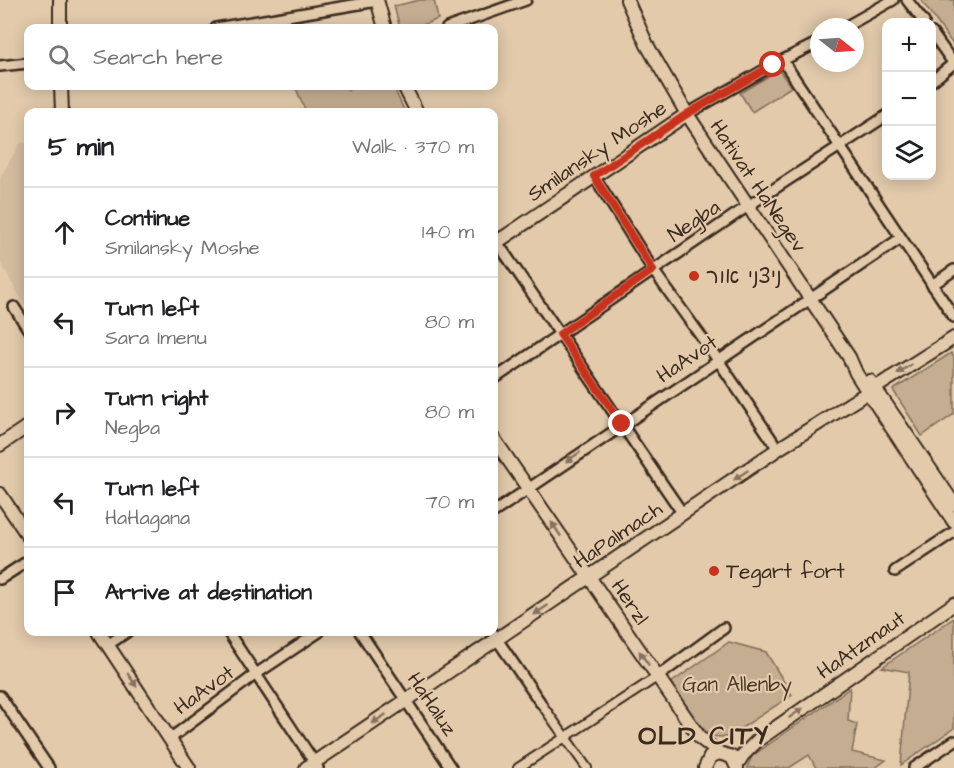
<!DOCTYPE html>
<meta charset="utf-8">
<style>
:root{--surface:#fff;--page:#f6f6f6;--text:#202124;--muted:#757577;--line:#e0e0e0}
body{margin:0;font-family:"Architects Daughter","Playpen Sans Hebrew",sans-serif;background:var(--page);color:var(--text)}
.controls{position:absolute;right:18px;top:18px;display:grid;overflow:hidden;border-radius:12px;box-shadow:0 3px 15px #0003}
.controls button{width:54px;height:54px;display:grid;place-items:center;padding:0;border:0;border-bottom:2px solid var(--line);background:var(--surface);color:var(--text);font:30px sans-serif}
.compass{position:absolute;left:810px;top:18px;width:54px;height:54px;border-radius:50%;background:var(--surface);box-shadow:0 3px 15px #0003;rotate:107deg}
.stop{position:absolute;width:18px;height:18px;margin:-14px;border:4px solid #c8321e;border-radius:50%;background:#fff}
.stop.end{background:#c8321e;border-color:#fff;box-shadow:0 2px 6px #0008}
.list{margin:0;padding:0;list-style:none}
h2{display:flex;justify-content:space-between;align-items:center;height:78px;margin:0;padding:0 24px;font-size:26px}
h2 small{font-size:20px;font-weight:400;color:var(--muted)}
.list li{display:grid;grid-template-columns:39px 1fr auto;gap:18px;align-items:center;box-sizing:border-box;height:90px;padding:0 24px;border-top:2px solid var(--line)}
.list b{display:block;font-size:22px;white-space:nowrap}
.list p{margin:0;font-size:20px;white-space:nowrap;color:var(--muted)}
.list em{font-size:20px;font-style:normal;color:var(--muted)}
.icon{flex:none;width:33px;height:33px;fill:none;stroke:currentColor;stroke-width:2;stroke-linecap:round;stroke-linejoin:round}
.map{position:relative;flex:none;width:954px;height:768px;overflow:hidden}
.search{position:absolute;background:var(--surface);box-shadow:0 3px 15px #0003;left:24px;top:24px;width:474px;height:66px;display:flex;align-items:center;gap:15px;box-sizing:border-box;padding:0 21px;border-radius:12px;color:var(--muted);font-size:22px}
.panel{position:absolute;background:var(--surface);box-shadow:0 3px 15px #0003;left:24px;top:108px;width:474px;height:528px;border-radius:12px}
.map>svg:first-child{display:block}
.built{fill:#d3bb9e}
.green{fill:#c4ad91;stroke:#806c58;stroke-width:1.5}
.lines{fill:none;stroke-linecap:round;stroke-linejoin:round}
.pedestrian-casing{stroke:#3b2a1e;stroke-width:12}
.minor-casing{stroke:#3b2a1e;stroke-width:14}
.tertiary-casing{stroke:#3b2a1e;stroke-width:16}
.pedestrian{stroke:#e2caab;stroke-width:8}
.minor{stroke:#e2caab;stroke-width:9}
.tertiary{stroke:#e2caab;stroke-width:12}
.oneway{fill:#86725d}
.route{stroke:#c8321e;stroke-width:8}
.poi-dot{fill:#c8321e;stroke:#e2caab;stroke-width:2}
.labels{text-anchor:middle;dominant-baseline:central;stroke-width:4.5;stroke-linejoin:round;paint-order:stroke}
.street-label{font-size:21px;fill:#3b2a1e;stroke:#e2caab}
.poi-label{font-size:21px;fill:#3b2a1e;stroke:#e2caab;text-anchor:start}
.park-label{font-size:21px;fill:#49372a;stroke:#e2caab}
.district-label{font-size:27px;font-weight:bold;letter-spacing:1.5px;fill:#3b2a1e;stroke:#e2caab}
</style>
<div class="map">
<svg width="954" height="768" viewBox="0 0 954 768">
<rect width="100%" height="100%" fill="#e2caab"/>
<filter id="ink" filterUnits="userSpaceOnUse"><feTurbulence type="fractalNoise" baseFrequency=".0167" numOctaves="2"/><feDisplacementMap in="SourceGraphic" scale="12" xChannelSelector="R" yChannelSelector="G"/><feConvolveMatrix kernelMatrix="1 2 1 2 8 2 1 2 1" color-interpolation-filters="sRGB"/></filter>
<g filter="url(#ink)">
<polygon class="built" points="20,143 28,143 28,312 0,261 0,178"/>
<g class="green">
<polygon points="420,0 434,0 438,19 415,28 400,28 394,6"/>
<polygon points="921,0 954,0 954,46"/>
<polygon points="779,70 791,87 752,112 740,93"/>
<polygon points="295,86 342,86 348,90 352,86 393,86 405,112 306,112"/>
<polygon points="951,353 954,357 954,414 922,436 893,390"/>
<polygon points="954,618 954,728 901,765 909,672 882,667"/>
<path d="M 729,642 L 766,652 L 792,695 L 728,737 C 723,737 718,737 713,736 C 698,729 681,696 671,683 Z"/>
<polygon points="850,688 848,721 857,724 852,752 886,760 875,768 816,768 809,755 789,768 747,768 752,756"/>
</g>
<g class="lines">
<g class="pedestrian-casing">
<g id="pedestrian">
<polyline points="540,702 587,768"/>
<polyline points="518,768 657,677"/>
</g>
</g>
<g class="minor-casing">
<g id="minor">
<polyline points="907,0 924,22"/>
<polyline points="845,27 893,0"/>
<polyline points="216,28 377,1"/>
<polyline points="447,28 526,0"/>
<polyline points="932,33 954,64"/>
<polyline points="783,61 954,317"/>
<polyline points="0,66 28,63"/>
<polyline points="932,81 954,63"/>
<polyline points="687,114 773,65 819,42"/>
<polyline points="594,176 653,270 718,360 778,449"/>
<polyline points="494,244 497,242 683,514"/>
<polyline points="932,285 954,270"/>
<polyline points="14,307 28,329"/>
<polyline points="494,379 748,206 886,116"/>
<polyline points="494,512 901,238"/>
<polyline points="895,571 954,532"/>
<polyline points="0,579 28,561"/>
<polyline points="228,632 318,768"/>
<polyline points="360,632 451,768"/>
<polyline points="492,632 540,702"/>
<polyline points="109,644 127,632"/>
<polyline points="657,677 724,628"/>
<polyline points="0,696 49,768"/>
<polyline points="171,738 256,674 319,632"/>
<polyline points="914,768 954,741"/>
</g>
</g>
<g class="tertiary-casing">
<g id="tertiary">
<polyline points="60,0 60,28"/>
<polyline points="377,0 385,28"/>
<polyline points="627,0 647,45 687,114 849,357 856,373 868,392 954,522"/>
<polyline points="61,86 62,112"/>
<polyline points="404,86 417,112"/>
<polyline points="494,237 497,242 687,114"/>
<polyline points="870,381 954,504"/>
<polyline points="494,439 700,738 719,753"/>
<polyline points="0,445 28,426"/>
<polyline points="0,494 28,536"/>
<polyline points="99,632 189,768"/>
<polyline points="737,765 743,755 758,740 954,604"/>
<polyline points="306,768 778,449 954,338"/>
<polyline points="705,768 710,757 719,753 732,757 737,768"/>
</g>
</g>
<use href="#pedestrian" class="pedestrian"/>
<use href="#minor" class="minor"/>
<use href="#tertiary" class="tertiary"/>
</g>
<defs><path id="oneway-solid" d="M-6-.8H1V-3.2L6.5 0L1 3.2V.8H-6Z" transform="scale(1.5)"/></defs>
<g class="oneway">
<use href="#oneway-solid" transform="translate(904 369) rotate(148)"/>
<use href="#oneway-solid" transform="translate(573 457) rotate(146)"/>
<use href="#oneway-solid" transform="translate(741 475) rotate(146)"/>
<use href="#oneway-solid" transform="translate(556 529) rotate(-124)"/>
<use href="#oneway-solid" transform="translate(541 610) rotate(146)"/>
<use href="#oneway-solid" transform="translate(644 658) rotate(-124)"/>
<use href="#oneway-solid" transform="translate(132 680) rotate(56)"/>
<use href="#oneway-solid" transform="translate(796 713) rotate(-35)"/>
<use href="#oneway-solid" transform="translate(379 719) rotate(146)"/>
</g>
</g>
<g class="lines" filter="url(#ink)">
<polyline class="route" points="622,424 560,334 653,270 594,176 687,114 773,65"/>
</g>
<g class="poi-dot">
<circle cx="694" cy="276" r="6"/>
<circle cx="714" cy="571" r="6"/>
</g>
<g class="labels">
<g class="street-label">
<text transform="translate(597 151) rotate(-34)">Smilansky Moshe</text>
<text transform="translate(758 186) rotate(56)">Hativat HaNegev</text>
<text transform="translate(694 221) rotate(-34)">Negba</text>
<text transform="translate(687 359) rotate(-34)">HaAvot</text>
<text transform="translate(618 535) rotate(-34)">HaPalmach</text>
<text transform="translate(630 602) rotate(56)">Herzl</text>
<text transform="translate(861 645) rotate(-35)">HaAtzmaut</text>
<text transform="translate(204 690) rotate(-36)">HaAvot</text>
<text transform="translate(432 704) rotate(56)">HaHaluz</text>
</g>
<g class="poi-label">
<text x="706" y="276">ניצני אור</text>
<text x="726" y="571">Tegart fort</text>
</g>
<g class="park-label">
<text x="737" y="684">Gan Allenby</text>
</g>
<g class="district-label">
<text x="704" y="736">OLD CITY</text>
</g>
</g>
</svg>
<div class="controls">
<button>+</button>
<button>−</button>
<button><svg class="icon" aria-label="layers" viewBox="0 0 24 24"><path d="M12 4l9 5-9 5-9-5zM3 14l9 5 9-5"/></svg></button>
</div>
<svg class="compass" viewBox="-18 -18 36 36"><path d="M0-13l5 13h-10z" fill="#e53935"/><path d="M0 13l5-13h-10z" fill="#757577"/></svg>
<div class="stop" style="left:773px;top:65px"></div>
<div class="stop end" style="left:622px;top:424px"></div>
<div class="search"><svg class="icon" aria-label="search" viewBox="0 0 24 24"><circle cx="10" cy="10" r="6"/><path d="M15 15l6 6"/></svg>Search here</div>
<section class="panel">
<h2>5 min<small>Walk · 370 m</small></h2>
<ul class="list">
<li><svg class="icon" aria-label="ahead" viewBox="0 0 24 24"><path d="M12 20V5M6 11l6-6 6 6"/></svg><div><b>Continue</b><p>Smilansky Moshe</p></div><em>140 m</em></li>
<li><svg class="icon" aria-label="left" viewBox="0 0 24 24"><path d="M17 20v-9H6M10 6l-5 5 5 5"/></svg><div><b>Turn left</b><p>Sara Imenu</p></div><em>80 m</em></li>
<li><svg class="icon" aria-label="right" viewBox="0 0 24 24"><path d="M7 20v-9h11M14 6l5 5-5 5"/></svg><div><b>Turn right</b><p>Negba</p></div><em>80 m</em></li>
<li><svg class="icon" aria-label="left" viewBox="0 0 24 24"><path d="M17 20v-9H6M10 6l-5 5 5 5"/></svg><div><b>Turn left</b><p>HaHagana</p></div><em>70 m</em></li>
<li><svg class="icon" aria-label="arrive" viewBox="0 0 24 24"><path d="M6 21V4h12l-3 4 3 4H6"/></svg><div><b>Arrive at destination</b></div></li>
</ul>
</section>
</div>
